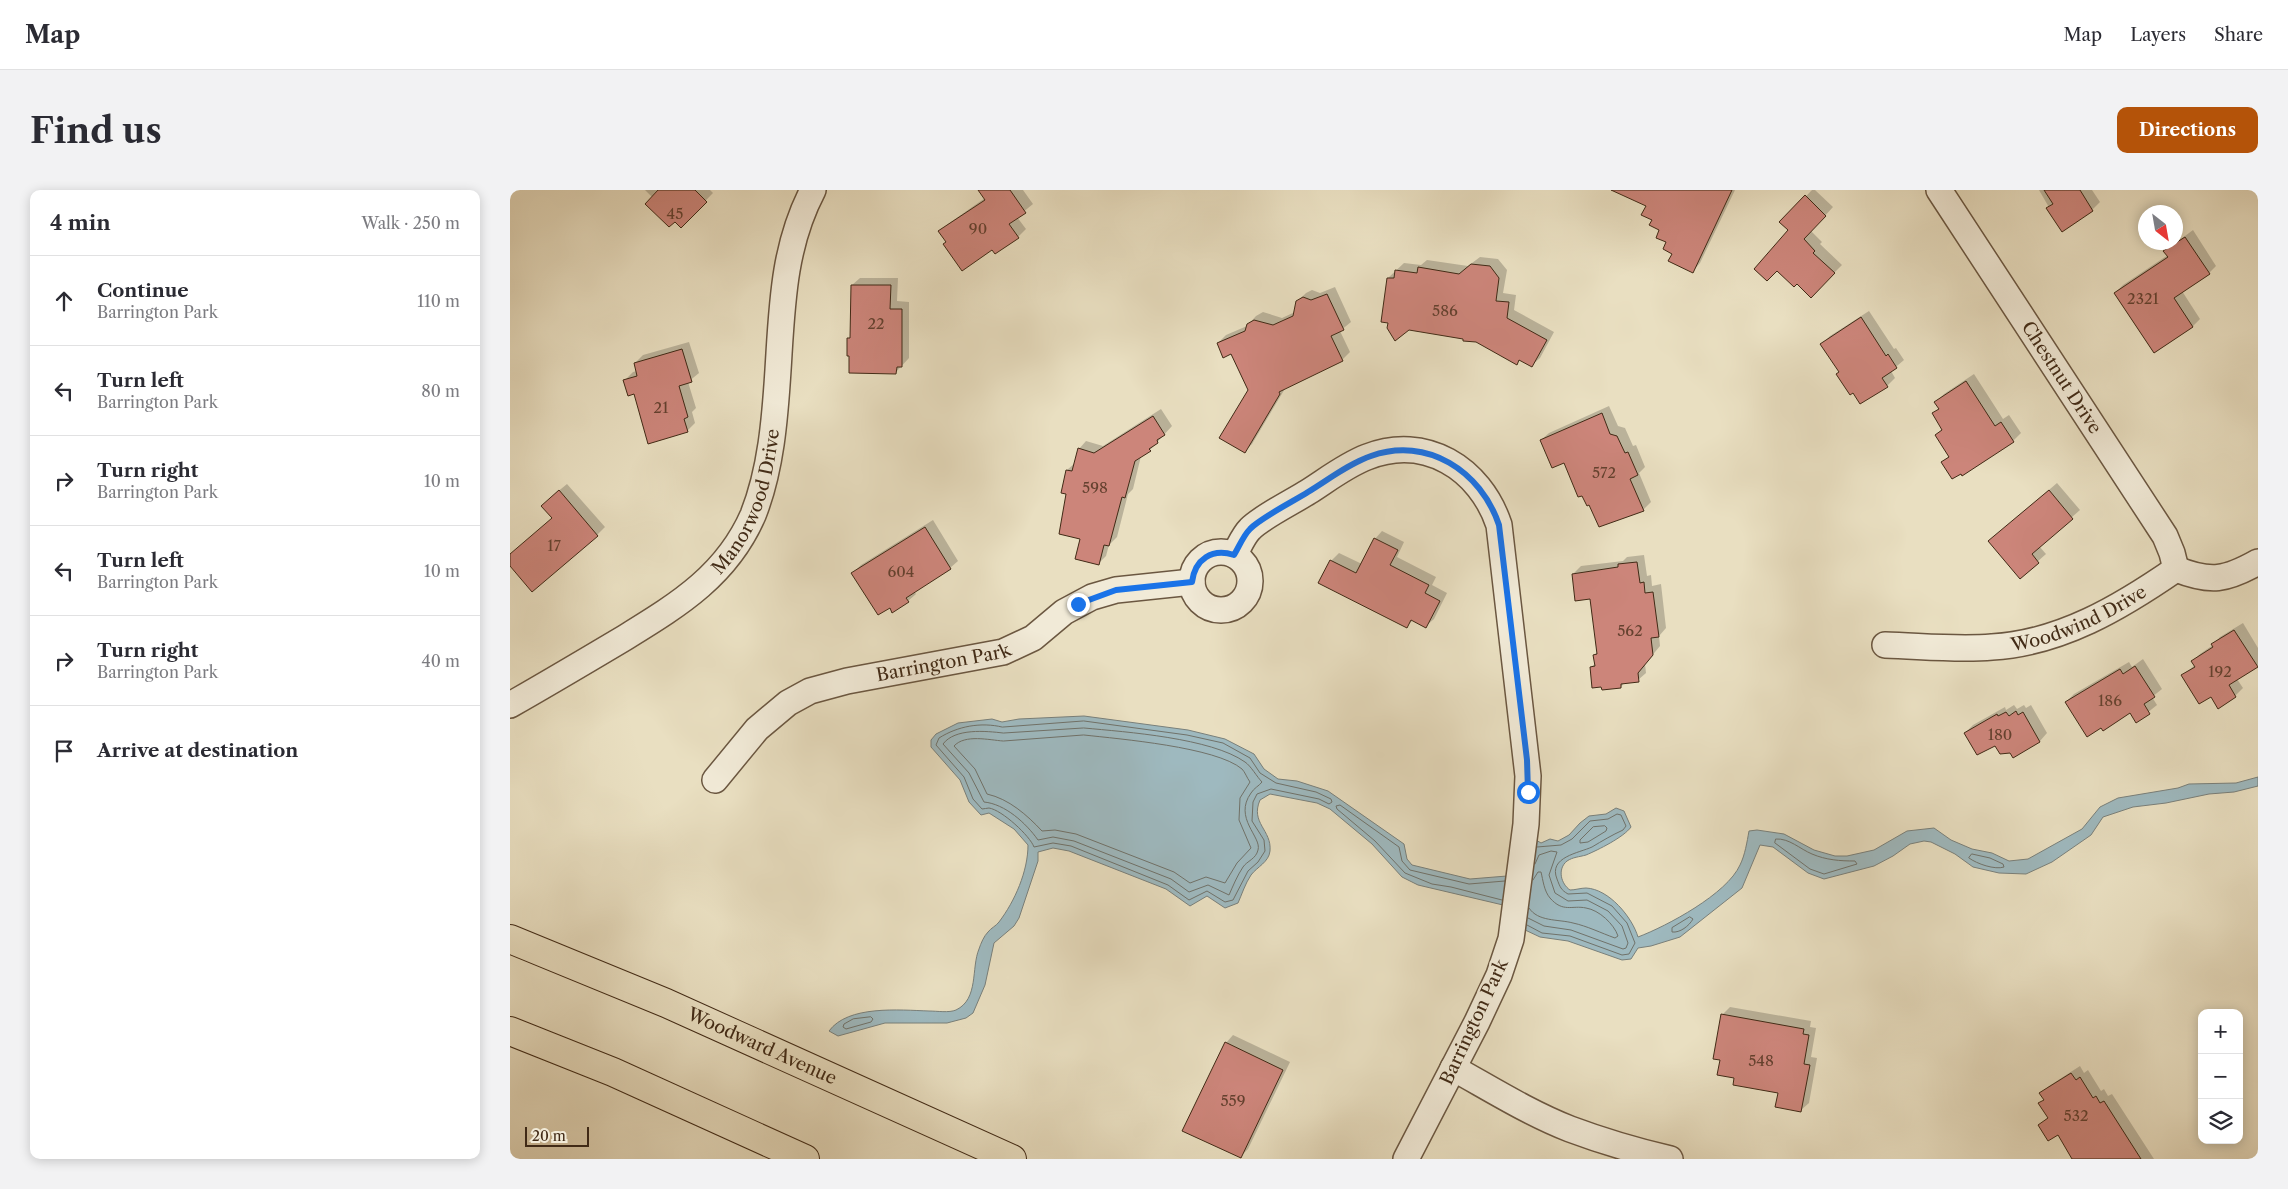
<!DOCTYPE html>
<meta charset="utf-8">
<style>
:root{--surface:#fff;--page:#f2f2f3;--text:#2b2b33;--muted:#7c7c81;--line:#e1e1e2;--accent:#b45309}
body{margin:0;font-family:"Libre Caslon Text",serif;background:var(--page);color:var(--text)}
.controls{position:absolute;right:15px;bottom:15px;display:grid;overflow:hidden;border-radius:10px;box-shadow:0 2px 12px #0003}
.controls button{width:45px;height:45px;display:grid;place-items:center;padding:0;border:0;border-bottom:1px solid var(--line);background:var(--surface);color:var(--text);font:25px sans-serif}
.compass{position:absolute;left:1628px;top:15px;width:45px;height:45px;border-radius:50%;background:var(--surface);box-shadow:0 2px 12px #0003;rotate:149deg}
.scale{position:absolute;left:15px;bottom:12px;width:64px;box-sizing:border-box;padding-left:5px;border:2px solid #412a16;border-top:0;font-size:14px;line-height:18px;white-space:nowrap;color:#412a16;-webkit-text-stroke:4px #f1ead7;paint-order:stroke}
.stop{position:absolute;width:15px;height:15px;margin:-11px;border:4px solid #1a73e8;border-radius:50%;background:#fff}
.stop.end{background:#1a73e8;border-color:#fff;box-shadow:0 1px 5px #0008}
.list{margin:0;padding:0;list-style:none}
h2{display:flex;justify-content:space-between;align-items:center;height:65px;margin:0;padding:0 20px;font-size:21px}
h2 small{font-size:16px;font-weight:400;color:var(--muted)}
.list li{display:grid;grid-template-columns:32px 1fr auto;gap:15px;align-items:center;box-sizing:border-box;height:90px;padding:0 20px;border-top:1px solid var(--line)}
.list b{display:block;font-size:19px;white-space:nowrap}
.list p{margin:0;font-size:16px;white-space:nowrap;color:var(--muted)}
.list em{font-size:16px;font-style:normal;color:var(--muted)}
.icon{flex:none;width:28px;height:28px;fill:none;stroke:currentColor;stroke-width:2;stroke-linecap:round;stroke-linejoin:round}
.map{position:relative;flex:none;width:1748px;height:969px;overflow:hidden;border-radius:10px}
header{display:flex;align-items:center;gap:30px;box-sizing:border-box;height:70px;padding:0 25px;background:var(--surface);border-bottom:1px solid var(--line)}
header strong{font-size:24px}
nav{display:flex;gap:28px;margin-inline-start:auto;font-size:18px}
.intro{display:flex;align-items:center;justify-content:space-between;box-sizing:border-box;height:120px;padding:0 30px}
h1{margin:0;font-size:35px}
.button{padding:12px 22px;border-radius:10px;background:var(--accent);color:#fff;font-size:18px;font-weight:700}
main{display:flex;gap:30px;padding:0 30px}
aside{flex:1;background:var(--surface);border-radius:10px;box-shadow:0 2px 12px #0003}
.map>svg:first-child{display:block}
.water{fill:#9eb9bf;stroke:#79807b}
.shadow{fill:#0003}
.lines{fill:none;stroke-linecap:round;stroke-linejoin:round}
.shore{stroke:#70726a;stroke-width:1}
.building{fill:#cc857a;stroke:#412a16}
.minor-casing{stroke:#6b5741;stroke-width:28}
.primary-casing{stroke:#412a16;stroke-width:30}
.minor{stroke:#f1ead7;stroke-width:25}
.primary{stroke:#e9dfc1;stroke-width:28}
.route{stroke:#1a73e8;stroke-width:6}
.labels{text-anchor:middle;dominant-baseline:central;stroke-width:4.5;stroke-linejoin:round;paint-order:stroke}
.number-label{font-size:15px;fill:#64412f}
.street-label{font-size:18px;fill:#412a16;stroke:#f1ead7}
</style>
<header>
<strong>Map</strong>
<nav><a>Map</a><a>Layers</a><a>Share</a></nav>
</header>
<div class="intro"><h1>Find us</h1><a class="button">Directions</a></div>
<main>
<aside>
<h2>4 min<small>Walk · 250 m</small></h2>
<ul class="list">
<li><svg class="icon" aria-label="ahead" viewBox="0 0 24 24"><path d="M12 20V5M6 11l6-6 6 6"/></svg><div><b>Continue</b><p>Barrington Park</p></div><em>110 m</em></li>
<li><svg class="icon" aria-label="left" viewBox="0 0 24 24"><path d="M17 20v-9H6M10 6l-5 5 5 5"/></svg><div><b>Turn left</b><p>Barrington Park</p></div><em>80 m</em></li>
<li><svg class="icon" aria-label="right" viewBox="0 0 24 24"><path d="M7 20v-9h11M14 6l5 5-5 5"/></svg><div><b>Turn right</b><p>Barrington Park</p></div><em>10 m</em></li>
<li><svg class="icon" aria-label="left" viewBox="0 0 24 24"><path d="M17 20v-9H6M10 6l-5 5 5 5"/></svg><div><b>Turn left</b><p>Barrington Park</p></div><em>10 m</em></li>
<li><svg class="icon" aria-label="right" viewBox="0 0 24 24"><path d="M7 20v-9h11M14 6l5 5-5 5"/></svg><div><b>Turn right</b><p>Barrington Park</p></div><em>40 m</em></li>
<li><svg class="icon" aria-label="arrive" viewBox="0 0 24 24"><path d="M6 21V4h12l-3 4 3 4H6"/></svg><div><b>Arrive at destination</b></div></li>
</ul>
</aside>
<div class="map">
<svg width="1748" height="969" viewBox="0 0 1748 969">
<rect width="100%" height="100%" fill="#e9dfc1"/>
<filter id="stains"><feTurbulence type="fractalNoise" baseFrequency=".004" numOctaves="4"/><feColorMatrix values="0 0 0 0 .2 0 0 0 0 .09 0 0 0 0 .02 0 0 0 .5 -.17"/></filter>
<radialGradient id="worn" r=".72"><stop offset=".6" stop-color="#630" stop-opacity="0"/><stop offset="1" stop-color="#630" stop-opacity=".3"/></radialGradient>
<path class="water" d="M 574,526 L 678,540 L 715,549 L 744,564 L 754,579 L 768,589 L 787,591 L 818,601 L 894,654 L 897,669 L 902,675 L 960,689 L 997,686 L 1026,650 L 1031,653 L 1040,649 L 1048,651 L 1059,645 L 1070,633 L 1079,626 L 1096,624 L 1106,618 L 1114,621 L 1121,637 C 1114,647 1088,660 1076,665 C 1069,667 1063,667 1057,671 C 1047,679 1051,694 1060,700 C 1065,700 1071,698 1076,698 C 1099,699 1122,727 1128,747 C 1157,736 1217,704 1230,675 C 1235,665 1237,652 1239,641 L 1247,640 L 1274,644 L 1304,660 L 1325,666 L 1337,666 L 1364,660 L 1397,641 L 1424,638 L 1441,650 L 1462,659 L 1482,663 L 1499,671 L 1518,669 L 1572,639 L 1590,617 L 1608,608 L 1668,598 L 1679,594 L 1726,593 L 1748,587 L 1748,596 L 1724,602 L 1699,604 L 1656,613 L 1623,617 L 1593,627 L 1581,645 L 1542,672 L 1516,684 L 1489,683 L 1463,677 L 1445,664 L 1421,652 L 1414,651 L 1400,654 L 1383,666 L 1364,676 L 1314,689 L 1298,683 L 1263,657 L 1250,655 L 1232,698 L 1170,747 L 1141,756 L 1128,758 L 1121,769 L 1112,770 L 1058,751 L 1030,747 L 1013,739 L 993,715 L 908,695 L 892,687 L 862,654 L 820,619 L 807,613 L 760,604 L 750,610 C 740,633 762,640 760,661 C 759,672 747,677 741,685 C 735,694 732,704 728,713 L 715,718 L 697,706 L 680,716 L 656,699 L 559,661 L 543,658 L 528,662 L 528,671 L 509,728 L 504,736 L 484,753 L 475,795 L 463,823 L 456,828 L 437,833 L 375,833 L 328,846 L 319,841 C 338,815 389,820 419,821 C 427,821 439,823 446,820 C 469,809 461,778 469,759 C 471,753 474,746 478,742 C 481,738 486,736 489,732 C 505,711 518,681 518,655 L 504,639 L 479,623 L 471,625 L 459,612 L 450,590 L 421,557 L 421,550 L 426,544 L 448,533 L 482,529 L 492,532 L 509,529 Z"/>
<g class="shadow">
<polygon points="135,0 200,0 203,3 171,36"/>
<polygon points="469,0 513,0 523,14 507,27 516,39 508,47 482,59 437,52 430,42 438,34 475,8"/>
<polygon points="1131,0 1225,0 1190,73 1183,81 1164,63 1143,29"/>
<polygon points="1302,0 1305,0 1323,17 1301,41 1312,52 1310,54 1332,75 1301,106 1280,40 1271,32"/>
<polygon points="1529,0 1582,0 1590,12 1582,20 1552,40"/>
<polygon points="1683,40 1706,76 1699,83 1672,101 1690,129 1683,136 1644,161 1605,103 1613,95 1658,65 1655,61"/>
<polygon points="970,67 988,69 997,80 993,103 1006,105 1004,120 1044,142 1030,168 1022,175 1011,169 1007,173 878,88 894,73 911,75 917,70 958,76"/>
<polygon points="350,88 388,88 387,111 399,112 399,168 386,182 339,149 341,146 342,95"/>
<polygon points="825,97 841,132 830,141 840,162 832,170 776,197 742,254 734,262 739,200 721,163 708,153 716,145 737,136 746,126 753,122 772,128 785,122 788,111 796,103 802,100 810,103"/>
<polygon points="1359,121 1384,159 1386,158 1394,170 1381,181 1385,188 1377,196 1351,213 1312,154 1320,146"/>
<polygon points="179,152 189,183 178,192 186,218 182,222 185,233 177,241 125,203 115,190 123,182 127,181 125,173 133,165"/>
<polygon points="1464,184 1493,229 1499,225 1511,243 1503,251 1432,273 1440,265 1426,245 1433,238 1423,224 1430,217 1426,212 1434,204"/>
<polygon points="1099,216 1108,236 1115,238 1123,256 1126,255 1135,277 1129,283 1141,312 1133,320 1112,329 1111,327 1080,313 1054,272 1031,250 1039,243"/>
<polygon points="651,219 662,236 640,260 631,266 623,299 618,304 607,347 599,355 596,366 588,374 571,348 558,303 557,280 565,273 569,259 576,251 593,256"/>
<polygon points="1547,293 1570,320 1529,356 1536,364 1510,387 1488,344"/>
<polygon points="57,294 95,337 87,345 0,374 0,365 43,328 40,308"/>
<polygon points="423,330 448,371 440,378 404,401 406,404 398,411 380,416 343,383 351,375"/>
<polygon points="872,341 894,352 887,367 926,387 922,395 937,403 924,429 916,436 903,430 897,436 810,393 821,371 829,363 852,374 865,349"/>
<polygon points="1134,365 1137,386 1141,385 1142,396 1151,394 1156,438 1149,446 1150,456 1135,474 1136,483 1128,490 1115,492 1111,497 1081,477 1086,473 1084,465 1088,462 1081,408 1063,384 1071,376 1113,371 1117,367"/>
<polygon points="1733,433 1748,458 1748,475 1727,489 1733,498 1725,506 1701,505 1673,485 1685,475 1683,471 1690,464 1703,455 1710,447"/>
<polygon points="1633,469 1652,499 1642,507 1647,515 1627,531 1621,521 1556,512 1564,504 1619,472 1622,477"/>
<polygon points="1504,515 1507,519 1514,515 1516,518 1521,515 1537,543 1530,551 1504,566 1501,562 1455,543 1463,535 1495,517 1496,520"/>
<polygon points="1220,817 1301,831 1300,837 1306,838 1301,867 1307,868 1299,913 1291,920 1269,902 1226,887 1211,869 1212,825"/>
<polygon points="723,845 780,872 738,959 730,967 716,853"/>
<polygon points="1570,876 1574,883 1578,880 1591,901 1594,899 1598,906 1602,904 1644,969 1564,969 1548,943 1530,935 1538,927 1530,914 1535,909 1531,903 1539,896"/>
</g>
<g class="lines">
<g class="shore">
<path d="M 574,531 L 677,545 L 713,553 L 740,568 L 750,583 L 766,593 L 806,602 L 821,609 L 822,612 L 819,614 L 809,609 L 761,599 L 747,604 L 743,612 L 742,631 L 754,650 L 755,661 L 748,672 L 738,681 L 723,710 L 715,712 L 697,701 L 679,710 L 658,695 L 561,656 L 543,653 L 524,657 C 520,646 492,620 479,618 C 477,618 474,619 472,619 L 463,609 L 454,587 L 426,555 L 429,548 C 448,536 471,532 492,537 Z"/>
<path d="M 574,538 C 617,542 701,548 735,572 C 741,576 747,587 752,592 C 749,596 744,598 741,603 C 723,628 752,647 748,660 C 746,669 737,671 733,677 C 727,686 723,696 719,705 L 698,695 L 679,702 L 661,689 L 564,651 L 543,647 L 528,650 C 516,633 495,614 474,612 L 459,583 L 433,554 C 445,538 476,541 493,543 Z"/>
<path d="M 574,545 C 610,549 706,557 732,579 C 735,582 737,588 740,592 L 730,608 L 729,630 L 741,658 L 727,673 L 715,693 L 696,687 L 680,693 L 664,682 L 566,644 L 545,640 L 532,641 C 517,625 499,609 477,604 L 465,579 L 444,556 C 455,544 479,550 493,551 Z"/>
<polygon points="1095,636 1097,638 1096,641 1078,652 1070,653 1070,650 1083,637"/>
<path d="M 1266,649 C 1279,648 1290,659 1302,664 C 1316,670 1330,671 1345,671 L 1347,674 L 1314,684 L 1300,679 L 1265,653 Z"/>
<path d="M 1462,664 L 1480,668 L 1493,674 L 1494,677 C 1485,680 1467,674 1459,668 Z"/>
<polyline points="992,710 941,697 922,694 895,683 865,651 827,619 826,616 830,615 889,657 892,671 900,680 959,694 995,691"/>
<path d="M 1019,718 C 1028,732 1048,729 1063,733 C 1077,736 1091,743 1105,748 L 1108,746 C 1104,734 1089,720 1076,718 C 1062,715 1053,723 1040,708 C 1034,701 1033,690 1031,682 L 1028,682 L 1023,690"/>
<path d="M 1180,727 L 1183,729 C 1179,736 1170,743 1162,742 L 1162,738 Z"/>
<polyline points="1018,728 1034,736 1061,740 1113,759 1116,758 1118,753 1112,736 1098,721 1077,710 1058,711 1045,703 1039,685 1047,662 1041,661 1029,665 1025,674"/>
<path d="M 1017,735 L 1032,743 L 1060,746 L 1112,765 L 1119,764 L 1125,753 L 1117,733 L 1102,716 L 1077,703 L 1058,704 C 1051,700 1050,697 1047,689 C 1038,667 1069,663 1082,657 C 1092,651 1102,645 1113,640 L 1116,636 L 1111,625 L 1107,624 L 1098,629 L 1080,631 L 1062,649 L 1051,655 L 1027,657"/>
<polygon points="361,827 363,829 361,832 336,839 333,837 334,834 343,829"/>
</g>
</g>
<g class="building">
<polygon points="148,0 185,0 197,12 171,38 165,32 159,37 135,14"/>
<polygon points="468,0 500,0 516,23 499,34 509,48 485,64 482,60 452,81 433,54 436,52 428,41 475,10"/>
<polygon points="1101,0 1222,0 1183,83 1158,71 1162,64 1153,59 1156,52 1146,48 1149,40 1139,35 1142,30 1131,25 1136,16"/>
<polygon points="1534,0 1570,0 1583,21 1552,42 1536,18 1543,14"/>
<polygon points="1295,5 1316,26 1294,49 1305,61 1303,63 1325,83 1301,108 1287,94 1284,97 1267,81 1257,91 1244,79 1278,40 1269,32"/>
<polygon points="1675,47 1700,84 1664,108 1683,137 1644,163 1604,103 1658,67 1653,61"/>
<polygon points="961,74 980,76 989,88 986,111 999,112 997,128 1037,150 1022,177 1009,170 1007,175 966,152 953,151 953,149 899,140 885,151 877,138 878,133 871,132 877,88 884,88 885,80 907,83 908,77 949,84"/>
<polygon points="341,95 381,95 380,119 392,119 392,177 387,177 386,184 339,183 339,166 337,166 337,148 340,148"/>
<polygon points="817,104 834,140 821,146 833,171 769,202 770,204 735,263 709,248 738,200 721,164 713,168 707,153 735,141 737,134 744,130 763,135 783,126 786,111 793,107 801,110"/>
<polygon points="1351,127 1376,166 1378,164 1387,178 1372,188 1378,197 1350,214 1343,203 1340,205 1326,184 1329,182 1310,154"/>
<polygon points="172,159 182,192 169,196 178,227 174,229 178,242 138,254 124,204 118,206 113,190 127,186 124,173"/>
<polygon points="1456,191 1485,236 1491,232 1504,252 1452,286 1451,284 1442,289 1431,272 1439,267 1425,245 1432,240 1422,223 1429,219 1424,212"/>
<polygon points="1092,223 1100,244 1107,246 1115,263 1118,262 1128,285 1120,289 1134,321 1089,337 1079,315 1077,316 1072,306 1068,307 1054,273 1042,278 1030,250"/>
<polygon points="643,226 655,245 647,250 648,253 639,259 641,261 625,271 615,308 612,307 599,356 594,355 589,375 565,369 570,349 549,344 556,304 551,303 556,280 562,281 568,258 584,263"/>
<polygon points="49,300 88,346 22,402 0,376 0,364 42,328 31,316"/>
<polygon points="1539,300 1563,329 1522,364 1529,373 1510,389 1478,351"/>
<polygon points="415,337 441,379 396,408 399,412 382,423 380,418 368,425 341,383"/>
<polygon points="864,348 888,360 880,375 919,395 915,403 930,411 916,438 901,430 897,438 808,393 820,370 846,383"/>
<polygon points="1127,372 1130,393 1134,392 1135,403 1143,402 1149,447 1141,448 1143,465 1128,483 1129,492 1111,494 1111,498 1092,500 1091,497 1082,498 1080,477 1085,476 1083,465 1087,464 1080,409 1065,411 1062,384 1108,377 1108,374"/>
<polygon points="1724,440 1748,477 1719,495 1726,507 1708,519 1701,507 1689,514 1671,485 1685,477 1681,471 1703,457 1701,454"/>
<polygon points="1625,476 1645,507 1634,514 1640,524 1626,533 1620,523 1593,541 1591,538 1577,547 1555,512 1610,479 1613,484"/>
<polygon points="1506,521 1508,525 1513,522 1530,552 1503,568 1500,563 1490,564 1485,556 1467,565 1454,543 1487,524 1488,526 1496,522 1499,526"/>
<polygon points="1211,824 1294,839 1293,844 1299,845 1294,874 1300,875 1291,922 1265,917 1268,903 1223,895 1224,888 1207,885 1210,870 1203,869"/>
<polygon points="715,852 773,880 731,968 672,941"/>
<polygon points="1561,883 1566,890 1570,887 1583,908 1586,906 1590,913 1594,911 1631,969 1562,969 1548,945 1538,951 1528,935 1538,928 1528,913 1534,910 1529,903"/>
</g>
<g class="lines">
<g class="minor-casing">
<g id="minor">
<path id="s1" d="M 1429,0 L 1655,346 L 1662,363 L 1666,379"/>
<circle cx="711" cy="391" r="29"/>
<path d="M 724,365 C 729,357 733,346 740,339 C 750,328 784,311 798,302 C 817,290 836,275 857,267 C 915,244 970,278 989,335 L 1018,586 L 1016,634 L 1001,749 L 989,785 L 967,832 L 896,969"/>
<path d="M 1666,379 C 1701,393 1716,390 1748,372"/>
<path id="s2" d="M 1375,455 C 1411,456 1447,460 1482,457 C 1551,453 1611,417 1666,379"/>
<path id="s3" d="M 0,515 C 37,494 74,472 111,450 C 166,416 216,387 243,325 C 261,280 265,228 268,180 C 272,117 273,57 303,0"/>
<path id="s4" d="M 205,590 L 247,539 L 278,513 L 300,501 L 337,491 L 493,462 L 523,448 L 554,422 L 582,407 L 606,400 L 682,392"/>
<path d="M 943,878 C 981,899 1019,923 1060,939 C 1092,951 1126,961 1160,969"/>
</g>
</g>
<g class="primary-casing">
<g id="primary">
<path id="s5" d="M 0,749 L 156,813 L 502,969"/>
<polyline points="0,841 103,882 295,969"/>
</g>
</g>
<use href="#minor" class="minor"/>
<use href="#primary" class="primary"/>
</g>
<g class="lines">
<path class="route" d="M 568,414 L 606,400 L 682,392 C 685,369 702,358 724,365 C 729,357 733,346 740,339 C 750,328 784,311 798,302 C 818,290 838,274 861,266 C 917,246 971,281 989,335 L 1017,570 L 1018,602"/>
</g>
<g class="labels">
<g class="number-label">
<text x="165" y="23">45</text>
<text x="468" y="38">90</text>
<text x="1633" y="108">2321</text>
<text x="935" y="120">586</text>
<text x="366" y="133">22</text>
<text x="151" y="217">21</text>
<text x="1094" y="282">572</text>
<text x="585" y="297">598</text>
<text x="44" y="355">17</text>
<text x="391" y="381">604</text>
<text x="1120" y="440">562</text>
<text x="1710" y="481">192</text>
<text x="1600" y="510">186</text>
<text x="1490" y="544">180</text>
<text x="1251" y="870">548</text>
<text x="723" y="910">559</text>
<text x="1566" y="925">532</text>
</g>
<g class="street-label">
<text stroke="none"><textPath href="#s1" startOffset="224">Chestnut Drive</textPath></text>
<text stroke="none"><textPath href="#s3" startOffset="324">Manorwood Drive</textPath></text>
<text stroke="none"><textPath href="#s2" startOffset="199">Woodwind Drive</textPath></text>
<text stroke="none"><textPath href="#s4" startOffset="268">Barrington Park</textPath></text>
<text transform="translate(964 832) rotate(-65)">Barrington Park</text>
<text stroke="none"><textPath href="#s5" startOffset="274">Woodward Avenue</textPath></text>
</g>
</g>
<rect width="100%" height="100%" filter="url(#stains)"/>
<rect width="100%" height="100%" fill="url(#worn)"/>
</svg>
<div class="controls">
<button>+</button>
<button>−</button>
<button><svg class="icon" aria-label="layers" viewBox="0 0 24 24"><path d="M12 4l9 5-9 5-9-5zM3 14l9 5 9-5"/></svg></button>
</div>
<svg class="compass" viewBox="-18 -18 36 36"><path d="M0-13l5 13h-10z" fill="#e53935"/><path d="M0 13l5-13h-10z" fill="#7c7c81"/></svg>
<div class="scale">20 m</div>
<div class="stop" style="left:1018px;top:602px"></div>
<div class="stop end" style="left:568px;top:414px"></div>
</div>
</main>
